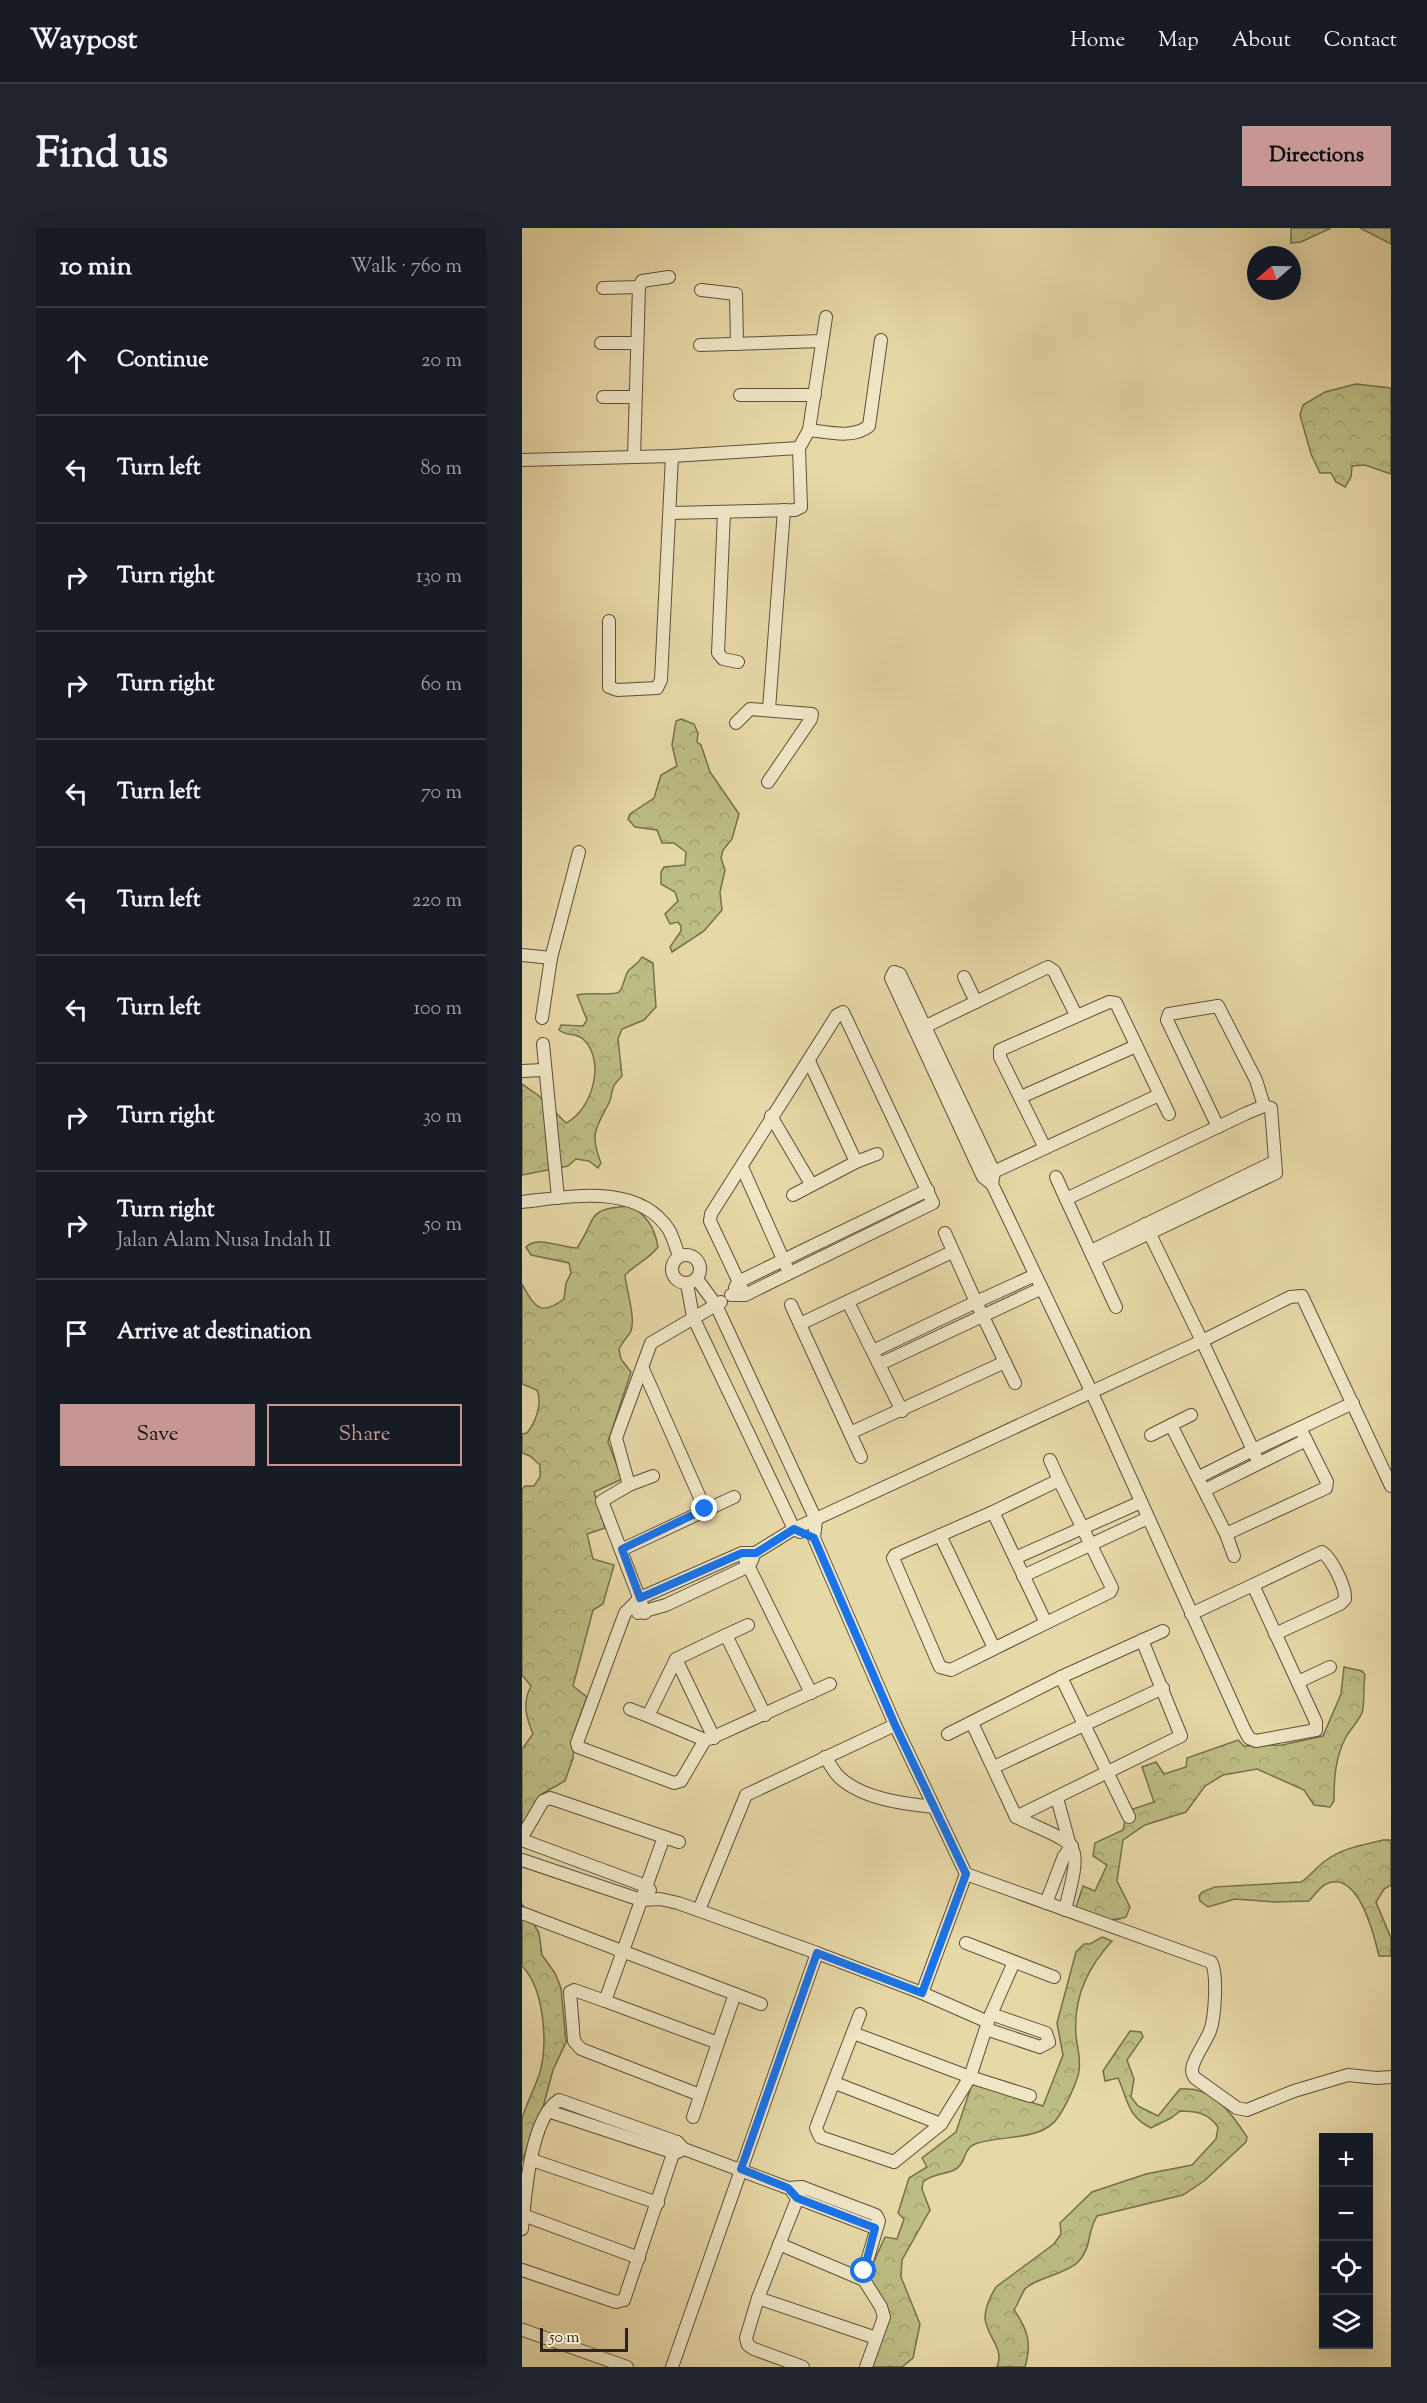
<!DOCTYPE html>
<meta charset="utf-8">
<style>
:root{--surface:#171b24;--page:#20242c;--text:#f1f3f6;--muted:#9ea1a6;--line:#363941;--accent:#c59692}
body{margin:0;font-family:"Sorts Mill Goudy",serif;background:var(--page);color:var(--text)}
.controls{position:absolute;right:18px;bottom:18px;display:grid;overflow:hidden;border-radius:0px;box-shadow:0 6px 24px #0002}
.controls button{width:54px;height:54px;display:grid;place-items:center;padding:0;border:0;border-bottom:2px solid var(--line);background:var(--surface);color:var(--text);font:30px sans-serif}
.compass{position:absolute;left:725px;top:18px;width:54px;height:54px;border-radius:50%;background:var(--surface);box-shadow:0 6px 24px #0002;rotate:250deg}
.scale{position:absolute;left:18px;bottom:15px;width:88px;box-sizing:border-box;padding-left:6px;border:3px solid #302319;border-top:0;font-size:16px;line-height:21px;white-space:nowrap;color:#302319;-webkit-text-stroke:4px #efe6c6;paint-order:stroke}
.stop{position:absolute;width:18px;height:18px;margin:-14px;border:4px solid #1a73e8;border-radius:50%;background:#fff}
.stop.end{background:#1a73e8;border-color:#fff;box-shadow:0 2px 6px #0008}
.list{margin:0;padding:0;list-style:none}
h2{display:flex;justify-content:space-between;align-items:center;height:78px;margin:0;padding:0 24px;font-size:26px}
h2 small{font-size:20px;font-weight:400;color:var(--muted)}
.list li{display:grid;grid-template-columns:39px 1fr auto;gap:18px;align-items:center;box-sizing:border-box;height:108px;padding:0 24px;border-top:2px solid var(--line)}
.list b{display:block;font-size:22px;white-space:nowrap}
.list p{margin:0;font-size:20px;white-space:nowrap;color:var(--muted)}
.list em{font-size:20px;font-style:normal;color:var(--muted)}
.actions{display:flex;gap:12px;padding:18px 24px}
.actions a{flex:1;padding:14px 0;border:2px solid var(--accent);border-radius:0px;text-align:center;font-size:21px;color:var(--accent)}
.actions .main{background:var(--accent);color:#111}
.icon{flex:none;width:33px;height:33px;fill:none;stroke:currentColor;stroke-width:2;stroke-linecap:round;stroke-linejoin:round}
.map{position:relative;flex:none;width:869px;height:2139px;overflow:hidden;border-radius:0px}
header{display:flex;align-items:center;gap:36px;box-sizing:border-box;height:84px;padding:0 30px;background:var(--surface);border-bottom:2px solid var(--line)}
header strong{font-size:28px}
nav{display:flex;gap:33px;margin-inline-start:auto;font-size:21px}
.intro{display:flex;align-items:center;justify-content:space-between;box-sizing:border-box;height:144px;padding:0 36px}
h1{margin:0;font-size:42px}
.button{padding:15px 27px;border-radius:0px;background:var(--accent);color:#111;font-size:21px;font-weight:700}
main{display:flex;gap:36px;padding:0 36px}
aside{flex:1;background:var(--surface);border-radius:0px;box-shadow:0 6px 24px #0002}
.map>svg:first-child{display:block}
.forest{fill:url(#forest-crowns);stroke:#76704e;stroke-width:1.5}
.lines{fill:none;stroke-linecap:round;stroke-linejoin:round}
.minor-casing{stroke:#5e503c;stroke-width:14}
.minor{stroke:#efe6c6;stroke-width:12}
.route{stroke:#1a73e8;stroke-width:8}
</style>
<header>
<strong>Waypost</strong>
<nav><a>Home</a><a>Map</a><a>About</a><a>Contact</a></nav>
</header>
<div class="intro"><h1>Find us</h1><a class="button">Directions</a></div>
<main>
<aside>
<h2>10 min<small>Walk · 760 m</small></h2>
<ul class="list">
<li><svg class="icon" aria-label="ahead" viewBox="0 0 24 24"><path d="M12 20V5M6 11l6-6 6 6"/></svg><div><b>Continue</b></div><em>20 m</em></li>
<li><svg class="icon" aria-label="left" viewBox="0 0 24 24"><path d="M17 20v-9H6M10 6l-5 5 5 5"/></svg><div><b>Turn left</b></div><em>80 m</em></li>
<li><svg class="icon" aria-label="right" viewBox="0 0 24 24"><path d="M7 20v-9h11M14 6l5 5-5 5"/></svg><div><b>Turn right</b></div><em>130 m</em></li>
<li><svg class="icon" aria-label="right" viewBox="0 0 24 24"><path d="M7 20v-9h11M14 6l5 5-5 5"/></svg><div><b>Turn right</b></div><em>60 m</em></li>
<li><svg class="icon" aria-label="left" viewBox="0 0 24 24"><path d="M17 20v-9H6M10 6l-5 5 5 5"/></svg><div><b>Turn left</b></div><em>70 m</em></li>
<li><svg class="icon" aria-label="left" viewBox="0 0 24 24"><path d="M17 20v-9H6M10 6l-5 5 5 5"/></svg><div><b>Turn left</b></div><em>220 m</em></li>
<li><svg class="icon" aria-label="left" viewBox="0 0 24 24"><path d="M17 20v-9H6M10 6l-5 5 5 5"/></svg><div><b>Turn left</b></div><em>100 m</em></li>
<li><svg class="icon" aria-label="right" viewBox="0 0 24 24"><path d="M7 20v-9h11M14 6l5 5-5 5"/></svg><div><b>Turn right</b></div><em>30 m</em></li>
<li><svg class="icon" aria-label="right" viewBox="0 0 24 24"><path d="M7 20v-9h11M14 6l5 5-5 5"/></svg><div><b>Turn right</b><p>Jalan Alam Nusa Indah II</p></div><em>50 m</em></li>
<li><svg class="icon" aria-label="arrive" viewBox="0 0 24 24"><path d="M6 21V4h12l-3 4 3 4H6"/></svg><div><b>Arrive at destination</b></div></li>
</ul>
<div class="actions"><a class="main">Save</a><a>Share</a></div>
</aside>
<div class="map">
<svg width="869" height="2139" viewBox="0 0 869 2139">
<defs>
<pattern id="forest-crowns" width="20" height="18" patternUnits="userSpaceOnUse" patternTransform="scale(1.5)"><rect width="20" height="18" fill="#bcbd83"/><path d="M2 6a3 3 0 1 1 6 0M12 15a3 3 0 1 1 6 0" fill="none" stroke="#a2a271"/></pattern>
</defs>
<rect width="100%" height="100%" fill="#e7d8a7"/>
<filter id="stains"><feTurbulence type="fractalNoise" baseFrequency=".00333" numOctaves="4"/><feColorMatrix values="0 0 0 0 .2 0 0 0 0 .09 0 0 0 0 .02 0 0 0 .5 -.17"/></filter>
<radialGradient id="worn" r=".72"><stop offset=".6" stop-color="#630" stop-opacity="0"/><stop offset="1" stop-color="#630" stop-opacity=".3"/></radialGradient>
<g class="forest">
<polygon points="769,0 809,0 779,14 769,15"/>
<polygon points="838,0 869,0 869,16"/>
<polygon points="834,156 869,160 869,246 843,237 830,238 829,249 823,259 814,254 809,245 798,245 789,226 778,187 781,177 803,164"/>
<polygon points="159,491 172,496 176,505 175,514 179,517 188,544 217,586 210,611 201,622 199,630 203,642 198,664 200,682 182,703 150,724 148,719 159,703 159,698 156,694 148,696 143,686 156,673 153,664 139,656 139,644 142,639 163,637 164,624 152,615 140,615 135,602 113,599 106,591 108,586 132,570 139,547 155,538 150,517 154,493"/>
<path d="M 120,729 L 131,735 L 134,779 L 122,792 L 100,801 L 96,811 L 100,848 C 85,863 93,864 86,877 C 73,901 68,907 79,935 L 76,940 L 67,933 L 54,931 L 46,938 L 0,947 L 0,856 L 17,868 L 44,895 C 70,882 84,834 62,812 C 55,804 45,809 37,802 L 39,797 L 61,798 L 65,792 L 55,767 C 65,764 93,768 97,764 C 102,759 102,748 107,742 C 112,737 116,736 120,729 Z"/>
<path d="M 107,978 C 125,986 133,1000 136,1019 C 127,1031 114,1036 103,1047 C 104,1061 115,1093 108,1105 C 104,1110 100,1115 97,1121 L 99,1131 L 109,1144 L 86,1214 L 100,1251 L 72,1264 L 83,1300 L 65,1306 L 71,1331 L 92,1337 L 81,1376 L 71,1382 L 51,1458 L 65,1469 L 53,1502 L 51,1530 L 43,1553 L 18,1567 L 0,1599 L 0,1521 L 11,1506 C 4,1489 0,1475 9,1458 L 0,1447 L 0,1261 L 3,1258 L 12,1258 L 18,1249 L 18,1237 L 8,1228 L 0,1225 L 0,1206 L 5,1205 C 13,1195 21,1176 15,1162 L 0,1156 L 0,1056 C 12,1077 17,1090 42,1071 L 44,1055 L 49,1045 L 47,1035 L 9,1027 L 4,1019 C 15,1007 41,1020 55,1020 C 76,989 63,981 107,978 Z"/>
<path d="M 822,1439 L 840,1443 L 843,1447 C 841,1459 843,1475 840,1485 C 836,1494 829,1500 824,1509 C 813,1530 812,1550 812,1573 L 808,1579 L 792,1577 L 782,1562 L 735,1541 L 701,1547 L 683,1558 L 664,1584 L 623,1597 L 601,1612 L 595,1653 L 608,1679 L 604,1689 C 589,1695 566,1691 554,1679 L 561,1658 L 573,1663 L 585,1637 L 571,1628 L 573,1615 L 601,1602 L 605,1583 L 632,1574 L 620,1539 L 634,1534 L 642,1546 L 664,1539 L 665,1530 L 716,1512 L 722,1518 L 760,1517 L 801,1508 L 819,1466 Z"/>
<path d="M 861,1612 L 869,1612 L 869,1657 L 862,1661 L 854,1674 L 869,1710 L 869,1728 L 857,1728 C 852,1706 836,1641 804,1656 C 798,1659 792,1668 787,1673 L 752,1674 L 713,1671 L 686,1679 L 678,1673 L 677,1668 L 680,1664 L 693,1659 L 779,1654 C 789,1648 794,1639 803,1633 C 820,1620 841,1617 861,1612 Z"/>
<path d="M 0,1676 L 17,1705 L 20,1727 L 33,1745 L 39,1760 L 44,1814 L 31,1842 L 19,1887 L 0,1933 C 0,1920 0,1903 0,1891 C 4,1876 13,1860 18,1844 C 26,1815 22,1760 0,1738 Z"/>
<path d="M 580,1709 L 590,1713 C 565,1740 551,1770 554,1807 C 555,1821 559,1827 557,1843 C 556,1853 543,1879 537,1888 C 520,1915 478,1906 453,1916 C 441,1921 444,1935 434,1941 C 424,1947 410,1945 401,1954 L 400,1961 L 408,1982 L 380,2032 L 379,2049 L 398,2096 L 391,2130 L 380,2139 L 347,2139 L 366,2088 L 344,2051 L 363,2009 L 375,2011 L 382,1991 L 376,1985 L 387,1950 L 405,1939 L 400,1930 L 434,1904 L 450,1856 L 521,1878 L 541,1827 L 535,1795 L 554,1724 L 562,1716 L 568,1716 Z"/>
<path d="M 608,1803 L 619,1804 L 621,1809 L 605,1832 L 612,1851 L 609,1869 L 616,1878 L 636,1888 L 658,1861 C 692,1858 709,1885 725,1909 L 724,1914 L 682,1953 L 661,1967 L 575,1988 C 565,2003 570,2020 556,2034 C 543,2047 512,2050 503,2061 C 499,2067 496,2076 492,2082 C 506,2102 510,2116 503,2139 L 475,2139 C 483,2120 464,2108 463,2090 C 463,2079 469,2067 474,2059 L 532,2016 L 539,2006 L 538,1995 L 570,1964 L 624,1946 L 670,1937 L 694,1911 L 696,1899 C 686,1885 675,1883 658,1883 L 649,1890 L 629,1900 C 605,1888 606,1872 596,1850 L 583,1853 L 581,1843 Z"/>
</g>
<g class="lines">
<g class="minor-casing">
<g id="minor">
<polyline points="81,60 117,59"/>
<polyline points="179,62 214,66 215,116"/>
<polyline points="79,115 115,115"/>
<polyline points="178,117 300,113"/>
<polyline points="218,167 293,167"/>
<polyline points="81,169 113,169"/>
<path d="M 287,202 C 306,204 331,211 347,198 L 359,112"/>
<polyline points="112,229 117,59 120,53 147,49"/>
<polyline points="0,232 150,228 277,220"/>
<polyline points="202,284 196,425 201,431 216,434"/>
<polyline points="149,285 273,282 279,279 277,220 287,202 304,89"/>
<polyline points="87,393 87,459 95,462 135,460 139,452 150,228"/>
<polyline points="247,481 262,282"/>
<polyline points="214,495 228,481 290,486 289,491 246,554"/>
<polyline points="0,727 29,730 57,624"/>
<polyline points="442,749 454,774"/>
<polyline points="20,790 29,730"/>
<polyline points="398,801 526,739 532,743 554,787"/>
<polyline points="21,816 36,970"/>
<polyline points="287,833 334,934"/>
<polyline points="0,843 21,842"/>
<polyline points="499,869 614,818"/>
<polyline points="249,888 289,956"/>
<polyline points="696,899 645,792 647,786 696,778 734,852 742,878"/>
<polyline points="523,920 478,829 478,822 587,774 594,775 647,886"/>
<polyline points="220,939 265,1040"/>
<polyline points="465,947 637,867"/>
<polyline points="534,949 544,971"/>
<polyline points="470,956 472,944 378,746 372,744 369,750 461,949 470,956 570,1165 722,1501 727,1510 734,1513 794,1502 794,1494 731,1357 669,1386"/>
<polyline points="271,967 334,934 355,926"/>
<path d="M 0,974 C 47,969 116,954 147,1002 C 151,1009 154,1020 157,1028"/>
<polyline points="623,996 680,1113 768,1069 780,1068 869,1258"/>
<polyline points="423,1005 454,1074 511,1048"/>
<polyline points="569,1023 752,934"/>
<circle cx="164" cy="1041" r="14"/>
<polyline points="573,1031 754,945 749,880 742,878 725,885 544,971 594,1079"/>
<path d="M 175,1051 L 194,1077 L 294,1292 L 292,1310 L 373,1497 L 444,1646 L 689,1734 C 696,1745 693,1790 688,1803 C 683,1815 675,1825 671,1837 C 669,1843 670,1846 673,1850 L 715,1880 L 725,1882 L 772,1863 L 826,1847 L 855,1850 L 869,1849"/>
<polyline points="165,1056 171,1089 272,1301 278,1304"/>
<polyline points="213,1060 216,1054 406,962"/>
<polyline points="209,1067 223,1067 411,975 321,784 315,787 189,986 188,993 223,1067"/>
<polyline points="326,1074 380,1183"/>
<polyline points="269,1077 339,1229"/>
<polyline points="278,1096 430,1024"/>
<polyline points="351,1123 454,1074 493,1155"/>
<polyline points="358,1136 518,1061"/>
<polyline points="121,1141 183,1281"/>
<polyline points="669,1187 649,1197 704,1306 804,1260 805,1254 778,1200"/>
<polyline points="328,1205 483,1134"/>
<polyline points="629,1207 649,1197"/>
<polyline points="528,1232 537,1252"/>
<polyline points="677,1249 731,1222 734,1229"/>
<polygon points="537,1252 590,1360 588,1364 524,1395 471,1284"/>
<polyline points="107,1257 94,1210 129,1115 199,1074"/>
<polyline points="683,1262 784,1212"/>
<polyline points="471,1284 373,1327 371,1330 418,1439 429,1442 524,1395"/>
<polyline points="704,1306 712,1328"/>
<polyline points="418,1307 472,1420"/>
<polyline points="101,1321 212,1269"/>
<polyline points="220,1325 289,1465"/>
<polyline points="493,1330 619,1274"/>
<polyline points="501,1348 626,1290"/>
<path d="M 731,1357 L 800,1324 C 810,1331 824,1359 823,1371 L 818,1376 L 753,1406"/>
<polyline points="116,1385 144,1377 227,1338 231,1330"/>
<polyline points="123,1385 80,1273 107,1257 131,1248"/>
<polyline points="204,1407 226,1397"/>
<polyline points="154,1431 126,1488 183,1512 159,1553 152,1555 56,1519 55,1515 103,1385 118,1370 220,1325 233,1325 272,1301 680,1113 731,1222 831,1175"/>
<polyline points="539,1449 607,1589"/>
<polyline points="776,1454 808,1439"/>
<polyline points="108,1481 126,1488"/>
<polyline points="450,1495 494,1589 659,1508 620,1412"/>
<polyline points="426,1506 539,1449 641,1403"/>
<polyline points="192,1510 154,1431 204,1407 243,1487"/>
<polyline points="187,1511 308,1456"/>
<path d="M 303,1529 C 308,1536 312,1544 317,1549 C 341,1571 382,1576 412,1579"/>
<polyline points="472,1539 641,1460"/>
<polyline points="535,1570 547,1614"/>
<path d="M 494,1589 C 559,1620 561,1609 543,1682"/>
<polyline points="0,1609 21,1573 28,1570 157,1614"/>
<polyline points="142,1609 83,1773 52,1762 48,1764 52,1813 59,1821 178,1867"/>
<polyline points="0,1612 124,1658 128,1662"/>
<polyline points="0,1632 119,1672 138,1671 156,1675 295,1725"/>
<polyline points="524,1675 542,1628 550,1618"/>
<polyline points="177,1682 224,1567 373,1497"/>
<polyline points="0,1685 213,1766 196,1815"/>
<polyline points="444,1715 532,1749"/>
<polyline points="400,1765 444,1646"/>
<polyline points="213,1766 239,1776"/>
<polyline points="83,1773 196,1815 171,1889"/>
<polyline points="466,1793 492,1734"/>
<polyline points="464,1801 518,1819 527,1814 524,1805 469,1786"/>
<polyline points="331,1805 448,1849 508,1868"/>
<polyline points="313,1855 419,1896"/>
<polyline points="26,1883 153,1925 158,1923"/>
<polyline points="10,1932 136,1975"/>
<polyline points="280,1959 236,2070 224,2110 226,2117 232,2121 281,2139"/>
<polyline points="271,1965 275,1970 353,2000"/>
<polyline points="1,1987 117,2030"/>
<path d="M 0,2001 C 3,1969 8,1890 37,1872 L 155,1914 L 162,1921 L 266,1960 L 280,1959 L 354,1987 L 357,1993 L 342,2043 L 342,2052 L 359,2079 L 362,2089 L 344,2139"/>
<polyline points="257,2016 342,2052"/>
<polyline points="0,2042 94,2074 102,2072 155,1914"/>
<polyline points="236,2070 354,2110"/>
<polyline points="1,2102 105,2139"/>
<polyline points="150,2139 295,1725 400,1765 466,1794 448,1849 419,1896 372,1934 298,1909 294,1900 338,1786"/>
</g>
</g>
<use href="#minor" class="minor"/>
</g>
<g class="lines">
<polyline class="route" points="183,1281 100,1321 118,1370 220,1325 234,1325 272,1301 292,1310 373,1497 444,1646 400,1765 295,1725 219,1941 266,1960 275,1970 353,2000 342,2043"/>
</g>
<rect width="100%" height="100%" filter="url(#stains)"/>
<rect width="100%" height="100%" fill="url(#worn)"/>
</svg>
<div class="controls">
<button>+</button>
<button>−</button>
<button><svg class="icon" aria-label="locate" viewBox="0 0 24 24"><circle cx="12" cy="12" r="6"/><path d="M12 2v4M12 18v4M2 12h4M18 12h4"/></svg></button>
<button><svg class="icon" aria-label="layers" viewBox="0 0 24 24"><path d="M12 4l9 5-9 5-9-5zM3 14l9 5 9-5"/></svg></button>
</div>
<svg class="compass" viewBox="-18 -18 36 36"><path d="M0-13l5 13h-10z" fill="#e53935"/><path d="M0 13l5-13h-10z" fill="#9ea1a6"/></svg>
<div class="scale">50 m</div>
<div class="stop" style="left:342px;top:2043px"></div>
<div class="stop end" style="left:183px;top:1281px"></div>
</div>
</main>
